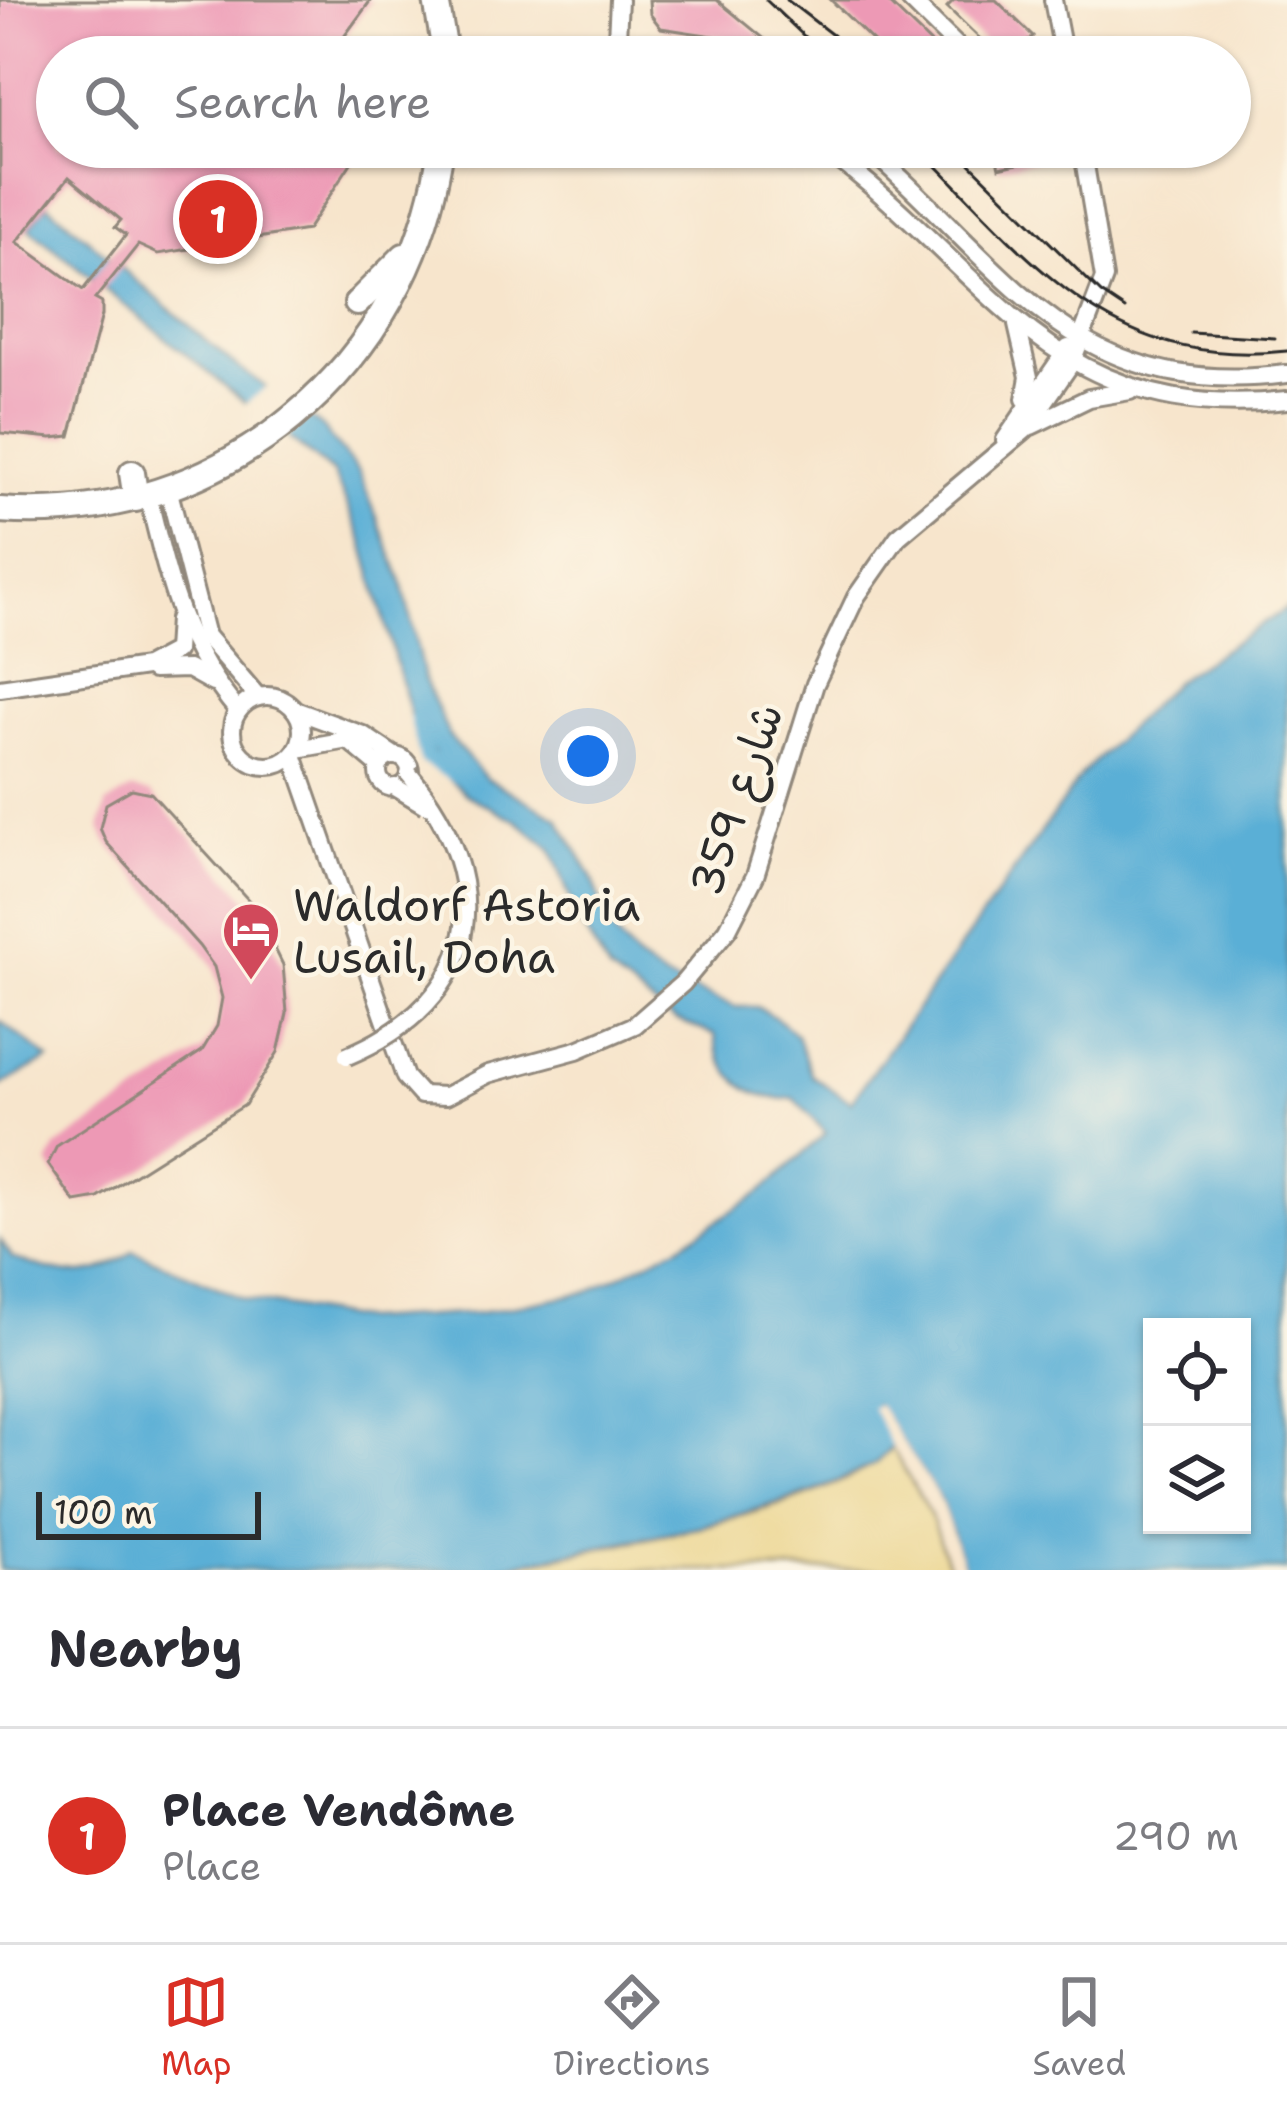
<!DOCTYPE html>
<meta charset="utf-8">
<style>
:root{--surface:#fff;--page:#f7f7f7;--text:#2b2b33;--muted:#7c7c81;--line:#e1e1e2;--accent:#d93025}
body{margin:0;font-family:"Shantell Sans","Playpen Sans Arabic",sans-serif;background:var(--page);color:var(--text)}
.controls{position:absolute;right:36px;bottom:36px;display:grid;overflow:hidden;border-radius:0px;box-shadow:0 3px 9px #0004}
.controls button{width:108px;height:108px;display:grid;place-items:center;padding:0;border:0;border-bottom:3px solid var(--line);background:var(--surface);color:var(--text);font:60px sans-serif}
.scale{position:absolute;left:36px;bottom:30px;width:225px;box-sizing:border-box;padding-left:12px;border:6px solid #2b2b2b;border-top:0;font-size:33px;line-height:42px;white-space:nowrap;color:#2b2b2b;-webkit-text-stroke:9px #fcf5e5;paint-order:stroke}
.you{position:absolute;left:588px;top:756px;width:42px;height:42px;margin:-30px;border:9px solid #fff;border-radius:50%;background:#1a73e8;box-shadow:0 0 0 18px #1a73e833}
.badge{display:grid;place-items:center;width:78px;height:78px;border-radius:50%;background:var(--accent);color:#fff;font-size:39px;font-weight:700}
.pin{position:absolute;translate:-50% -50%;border:6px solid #fff;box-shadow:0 3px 12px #0006}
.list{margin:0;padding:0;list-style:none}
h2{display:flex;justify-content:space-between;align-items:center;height:156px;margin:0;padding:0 48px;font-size:51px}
h2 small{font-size:39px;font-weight:400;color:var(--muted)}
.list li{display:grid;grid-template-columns:78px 1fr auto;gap:36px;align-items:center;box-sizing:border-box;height:216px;padding:0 48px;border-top:3px solid var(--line)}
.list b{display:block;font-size:45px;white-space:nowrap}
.list p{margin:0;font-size:39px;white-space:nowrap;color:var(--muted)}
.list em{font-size:39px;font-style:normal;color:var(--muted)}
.icon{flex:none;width:66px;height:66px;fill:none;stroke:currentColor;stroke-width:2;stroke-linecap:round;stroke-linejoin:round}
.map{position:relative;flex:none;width:1287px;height:1570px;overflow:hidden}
.search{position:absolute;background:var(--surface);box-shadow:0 3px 9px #0004;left:36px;right:36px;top:36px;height:132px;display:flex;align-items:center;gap:30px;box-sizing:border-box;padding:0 42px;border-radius:66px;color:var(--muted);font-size:45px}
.sheet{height:372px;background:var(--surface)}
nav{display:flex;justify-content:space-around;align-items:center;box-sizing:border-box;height:168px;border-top:3px solid var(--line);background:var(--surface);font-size:33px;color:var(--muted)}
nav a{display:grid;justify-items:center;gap:6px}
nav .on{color:var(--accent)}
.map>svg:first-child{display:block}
.sand{fill:#eeda9e;stroke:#8c8264;stroke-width:3}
.water{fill:#5aafd6;stroke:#426d80;stroke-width:3;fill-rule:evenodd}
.pier{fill:#f7e5cc}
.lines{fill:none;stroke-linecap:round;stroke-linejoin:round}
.canal{stroke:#5aafd6;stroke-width:15}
.building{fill:#ed99b5;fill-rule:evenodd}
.minor-casing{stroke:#91887c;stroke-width:22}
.primary-casing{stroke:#91887c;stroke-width:30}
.minor{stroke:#fff;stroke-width:16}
.primary{stroke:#fff;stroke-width:24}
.tram{stroke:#2b2b2b;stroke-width:3}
.minor-bridge-casing{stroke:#91887c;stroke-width:22;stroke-linecap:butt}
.minor-bridge{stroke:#fff;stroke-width:16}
.labels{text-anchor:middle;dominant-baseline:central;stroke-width:9;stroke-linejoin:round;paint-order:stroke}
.street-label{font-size:45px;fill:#2b2b2b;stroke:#fcf5e5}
.poi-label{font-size:45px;fill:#2b2b2b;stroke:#fcf5e5;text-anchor:start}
</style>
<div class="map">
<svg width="1287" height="1570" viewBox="0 0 1287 1570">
<rect width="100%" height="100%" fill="#fcf5e5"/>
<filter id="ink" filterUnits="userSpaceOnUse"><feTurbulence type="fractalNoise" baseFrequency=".00833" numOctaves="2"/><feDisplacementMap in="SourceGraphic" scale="24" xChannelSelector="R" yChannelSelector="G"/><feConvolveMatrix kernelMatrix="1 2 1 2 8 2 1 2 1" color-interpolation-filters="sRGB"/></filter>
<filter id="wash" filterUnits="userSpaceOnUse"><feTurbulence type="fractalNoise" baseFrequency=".004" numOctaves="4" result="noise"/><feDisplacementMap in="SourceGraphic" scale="48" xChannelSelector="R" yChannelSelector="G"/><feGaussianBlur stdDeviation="2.7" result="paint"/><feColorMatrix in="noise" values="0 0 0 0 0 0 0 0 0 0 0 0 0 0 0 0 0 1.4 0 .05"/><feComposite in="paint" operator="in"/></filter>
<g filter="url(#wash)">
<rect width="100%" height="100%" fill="#f7e5cc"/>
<path class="sand" d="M 892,1448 L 930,1515 L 950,1570 L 485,1570 C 575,1553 835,1512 892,1448 Z"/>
<g class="water">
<path d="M 47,204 L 236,366 L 319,424 L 359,472 L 402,581 L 424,678 L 449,736 L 486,778 L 558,818 L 591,875 L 611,929 L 636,959 L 666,979 L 735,1007 L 757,1007 L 779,1020 L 797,1036 L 812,1076 L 851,1102 L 1083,773 L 1174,682 L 1287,608 L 1287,1570 L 965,1570 L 941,1501 L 876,1403 L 893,1446 L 875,1464 L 815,1491 L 701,1526 L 485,1570 L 0,1570 L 0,1239 L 12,1258 C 60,1274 91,1285 133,1251 L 244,1299 L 363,1320 L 479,1313 L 587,1292 L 679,1246 L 761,1192 L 826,1133 L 794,1098 C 756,1104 717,1075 715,1035 L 674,1019 L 609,972 L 579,921 L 551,849 L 517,821 L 467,795 L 448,777 L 410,714 L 363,542 L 333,473 L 29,228 ZM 1152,1327 L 1242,1327 L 1242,1525 L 1152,1525 Z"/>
<polygon points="0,1021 49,1059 0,1086"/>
</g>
<g class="pier">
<polygon points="270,384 313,414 284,440 241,408"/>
<polygon points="878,1404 941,1501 965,1570 959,1570 949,1532 921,1477 898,1444 896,1454 892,1448 872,1408"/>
</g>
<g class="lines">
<polyline class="canal" points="417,718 427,758 459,777"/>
</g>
<g id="blocks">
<g class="building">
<path d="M 0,0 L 371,0 L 335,49 L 346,57 L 57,57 L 57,147 L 345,147 L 355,157 L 307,230 L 158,254 L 138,245 L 95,299 L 102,303 L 102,315 L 70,436 L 52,438 L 0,433 ZM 69,177 L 121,220 L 115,227 L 126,235 L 83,290 L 17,242 Z"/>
<polygon points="649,0 717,0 772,45 661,28 650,14"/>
<polygon points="831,0 886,0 945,57 889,57"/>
<polygon points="954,0 996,0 1033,36 1011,57 999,57 947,7"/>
<polygon points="994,147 1069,147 1070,153 999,168"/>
<polygon points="132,789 151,793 254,906 283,965 287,1013 278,1052 245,1105 98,1198 75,1202 48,1164 57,1146 202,1051 217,1026 222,998 214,967 199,946 106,842 100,828 106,804"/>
</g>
</g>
</g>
<g filter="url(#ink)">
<use href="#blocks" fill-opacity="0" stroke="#91887c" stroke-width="3"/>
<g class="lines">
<g class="minor-casing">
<g id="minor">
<polyline points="910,0 968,57"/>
<polyline points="1053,0 1064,57"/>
<polyline points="616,57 619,0"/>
<path d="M 822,147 C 989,267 1046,426 1287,400"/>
<path d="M 867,147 C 1008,270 1072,401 1287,374"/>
<polyline points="1017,325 1029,377 1025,399"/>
<polyline points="1031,426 1089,398 1130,391"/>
<polyline points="1005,440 1068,348"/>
<polyline points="169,492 206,636 258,697"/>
<path d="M 148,496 C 168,578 182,645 238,711"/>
<polyline points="153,670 188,669 213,683"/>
<polyline points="0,688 146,667 176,651 178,619"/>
<circle cx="267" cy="731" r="35"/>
<polyline points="295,710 363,735 393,755"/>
<polyline points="297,749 348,740 379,766"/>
<polyline points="293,755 405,1077 421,1095 446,1096 488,1074 577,1050 635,1025 683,983 728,929 755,876 815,684 856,597 898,537 1025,430 1072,362 1104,278 1082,147"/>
<circle cx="394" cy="772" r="16"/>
</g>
</g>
<g class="primary-casing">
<g id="primary">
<polyline points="436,0 446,57"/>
<polyline points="357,303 404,256"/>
<polyline points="132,473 136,499"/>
<path d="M 0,510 C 222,527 412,366 441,147"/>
</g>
</g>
<use href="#minor" class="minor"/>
<use href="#primary" class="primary"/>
<g class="tram">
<polyline points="766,0 826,57"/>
<polyline points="787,0 861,57"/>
<path d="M 918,147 C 1032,261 1109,370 1287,351"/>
<polyline points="953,147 1101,293 1125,309"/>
<polyline points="1191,333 1275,338"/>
</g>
<g class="minor-bridge-casing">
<g id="minor-bridge">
<polyline points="395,787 425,805"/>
<path d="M 347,1056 C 483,999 499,883 409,774"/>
</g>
</g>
<use href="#minor-bridge" class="minor-bridge"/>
</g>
</g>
<defs>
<g id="hotel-pin" transform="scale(3)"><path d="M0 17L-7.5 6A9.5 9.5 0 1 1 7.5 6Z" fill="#d1495b" stroke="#fcf5e5"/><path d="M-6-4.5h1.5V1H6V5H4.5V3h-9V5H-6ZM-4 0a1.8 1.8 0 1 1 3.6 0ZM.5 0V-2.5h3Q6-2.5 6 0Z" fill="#fff"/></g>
</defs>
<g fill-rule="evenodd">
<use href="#hotel-pin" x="251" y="931"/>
</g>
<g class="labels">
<g class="street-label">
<text transform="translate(736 799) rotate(-71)">شارع 359</text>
</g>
<g class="poi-label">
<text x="293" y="905">Waldorf Astoria<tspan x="293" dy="52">Lusail, Doha</tspan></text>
</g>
</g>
</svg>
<div class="controls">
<button><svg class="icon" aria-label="locate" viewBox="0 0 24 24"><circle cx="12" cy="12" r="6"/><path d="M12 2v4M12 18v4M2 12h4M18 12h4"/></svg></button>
<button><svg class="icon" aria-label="layers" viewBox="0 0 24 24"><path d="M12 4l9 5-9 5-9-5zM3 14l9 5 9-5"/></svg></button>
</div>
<div class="scale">100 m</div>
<div class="you"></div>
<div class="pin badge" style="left:218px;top:219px">1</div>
<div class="search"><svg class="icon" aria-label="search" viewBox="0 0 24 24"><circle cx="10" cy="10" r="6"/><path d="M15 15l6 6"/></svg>Search here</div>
</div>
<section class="sheet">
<h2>Nearby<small></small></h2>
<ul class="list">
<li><span class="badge">1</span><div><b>Place Vendôme</b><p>Place</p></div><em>290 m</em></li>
</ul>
</section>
<nav>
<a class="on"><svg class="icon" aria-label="map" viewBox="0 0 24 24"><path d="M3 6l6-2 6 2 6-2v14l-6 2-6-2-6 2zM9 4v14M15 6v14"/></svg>Map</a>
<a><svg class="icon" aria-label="directions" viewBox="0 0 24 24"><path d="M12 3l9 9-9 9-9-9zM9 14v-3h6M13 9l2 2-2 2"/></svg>Directions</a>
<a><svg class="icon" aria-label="saved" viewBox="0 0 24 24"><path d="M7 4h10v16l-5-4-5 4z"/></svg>Saved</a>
</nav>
